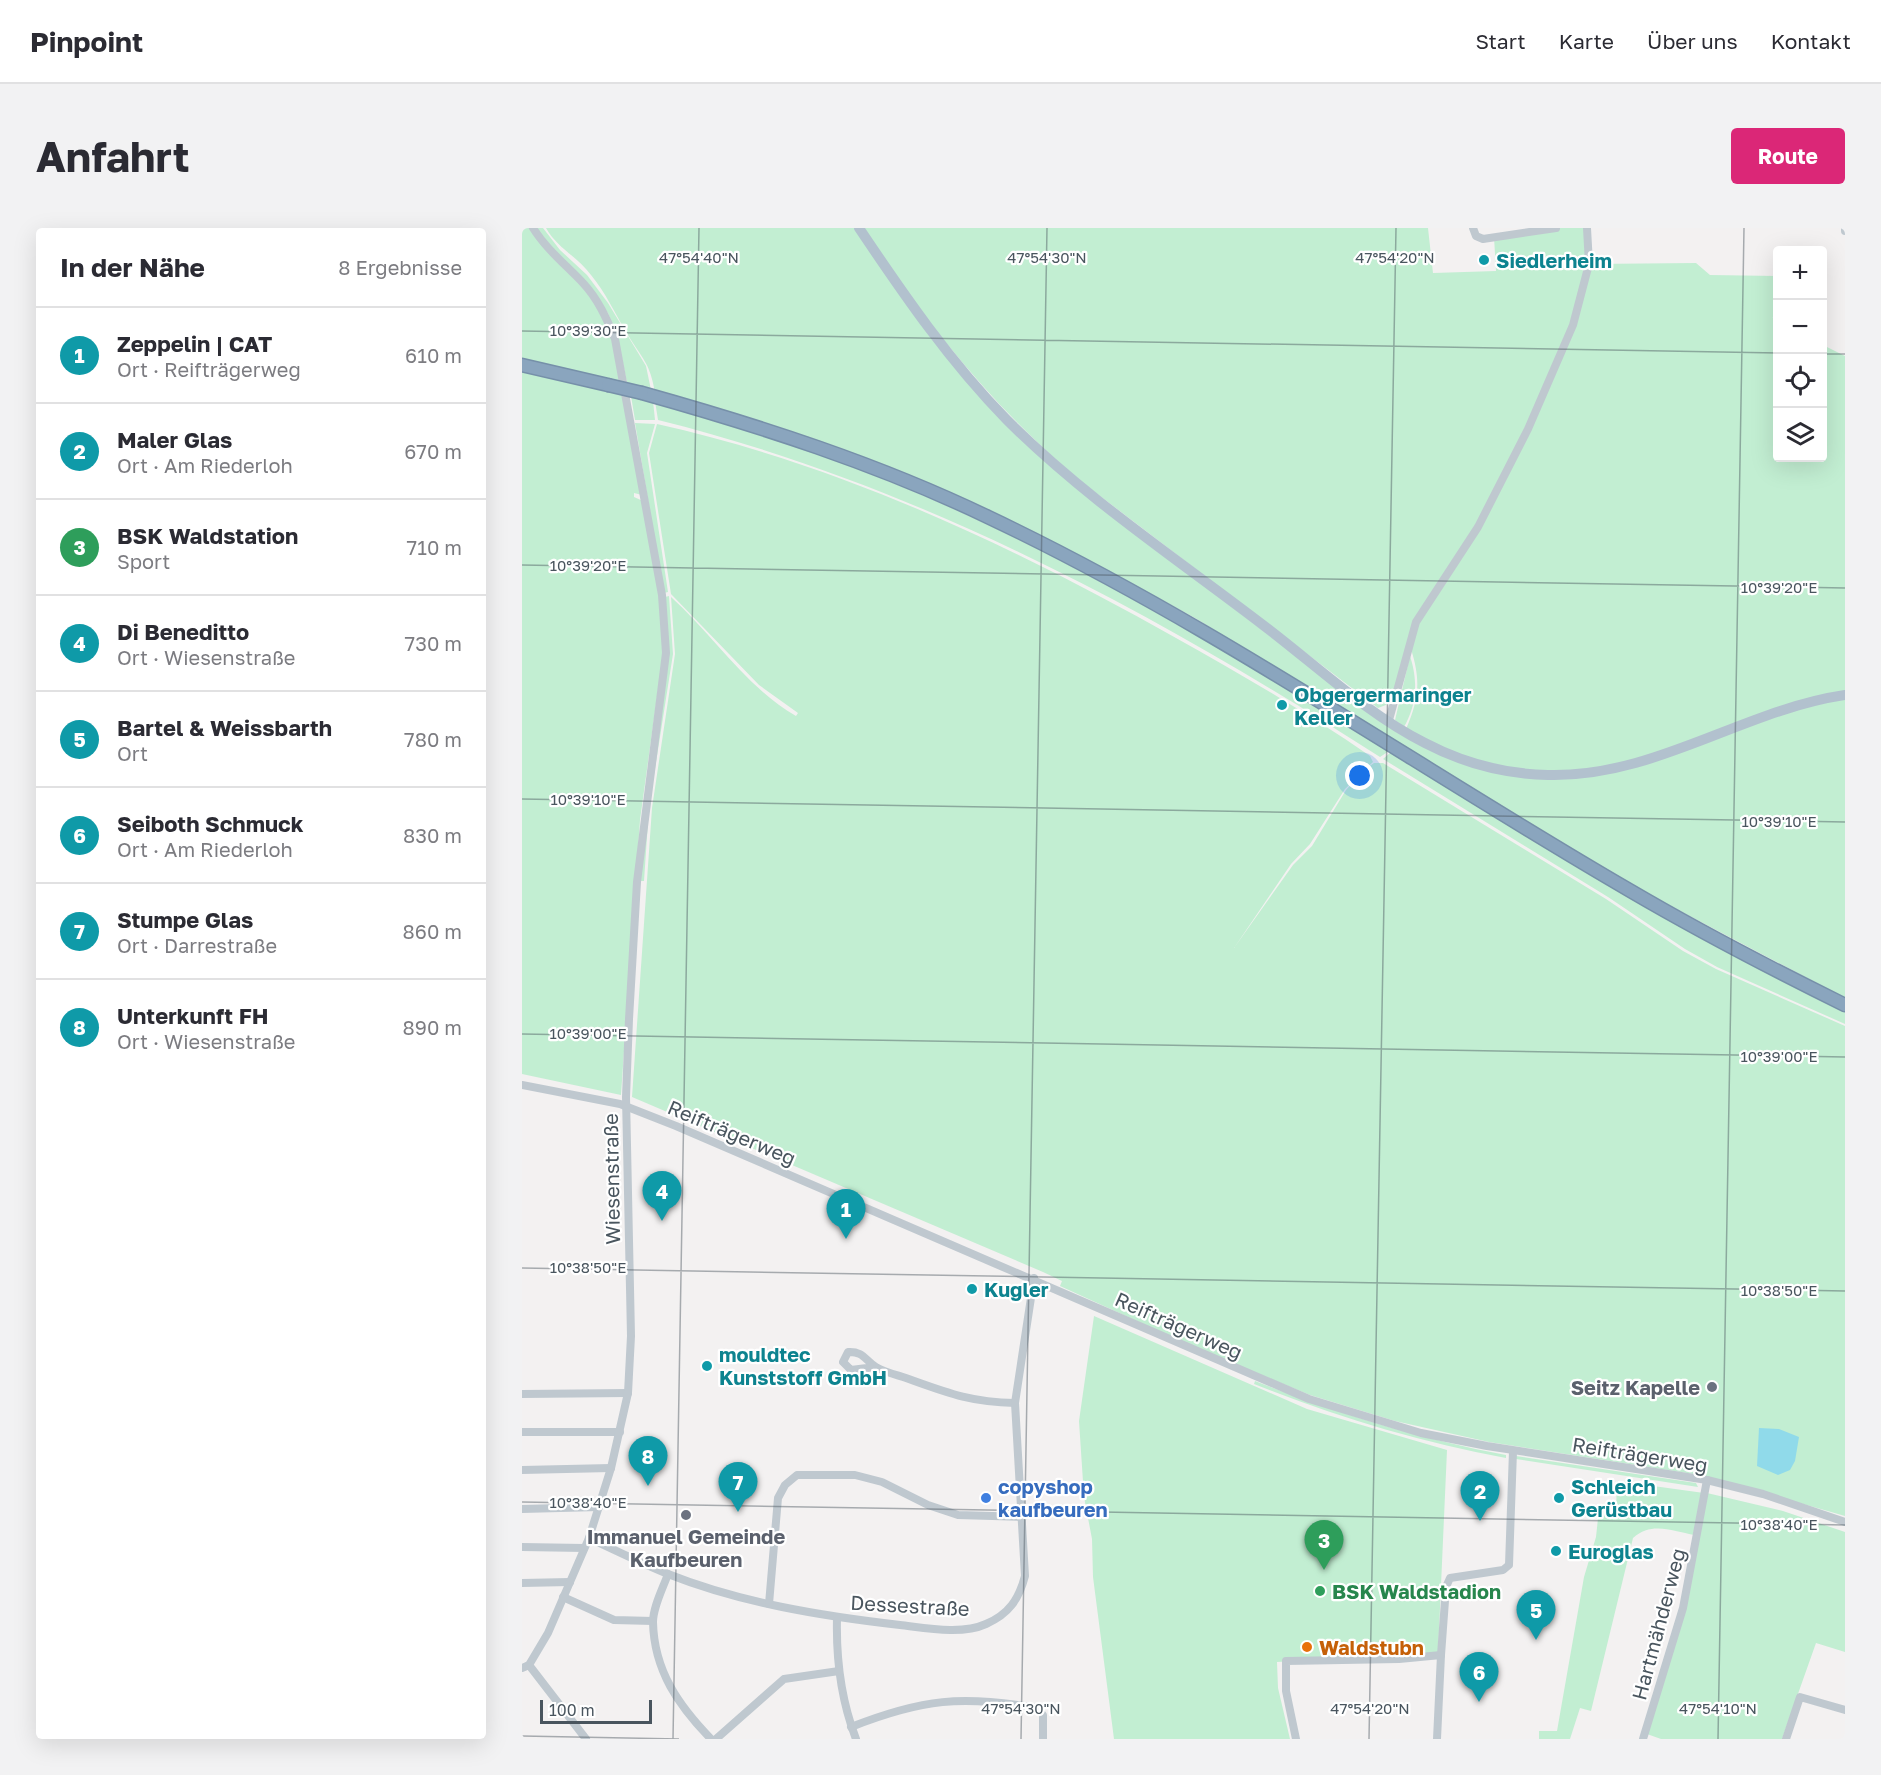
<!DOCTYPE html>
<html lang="de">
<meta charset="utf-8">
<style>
:root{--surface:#fff;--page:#f2f2f3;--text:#2b2b33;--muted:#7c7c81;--line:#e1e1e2;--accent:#db2777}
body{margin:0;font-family:"Golos Text",sans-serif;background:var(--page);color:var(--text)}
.controls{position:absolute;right:18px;top:18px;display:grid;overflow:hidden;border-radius:6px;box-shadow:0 6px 24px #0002}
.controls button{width:54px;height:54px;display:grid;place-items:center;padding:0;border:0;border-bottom:2px solid var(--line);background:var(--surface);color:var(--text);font:30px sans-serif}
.scale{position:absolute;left:18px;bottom:15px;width:112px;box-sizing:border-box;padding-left:6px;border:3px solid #49555e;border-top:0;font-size:16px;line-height:21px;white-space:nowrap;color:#49555e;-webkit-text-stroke:4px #fff;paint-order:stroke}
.you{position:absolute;left:838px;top:548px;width:21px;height:21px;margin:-15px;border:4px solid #fff;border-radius:50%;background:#1a73e8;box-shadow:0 0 0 9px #1a73e833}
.badge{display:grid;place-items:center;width:39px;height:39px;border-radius:50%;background:var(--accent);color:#fff;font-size:20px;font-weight:700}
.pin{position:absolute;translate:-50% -50px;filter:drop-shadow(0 2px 3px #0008)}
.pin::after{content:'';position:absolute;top:32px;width:21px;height:18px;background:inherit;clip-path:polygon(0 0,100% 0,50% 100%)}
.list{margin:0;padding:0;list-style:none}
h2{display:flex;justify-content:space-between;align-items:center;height:78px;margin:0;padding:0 24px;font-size:26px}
h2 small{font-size:20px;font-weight:400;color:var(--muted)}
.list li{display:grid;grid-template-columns:39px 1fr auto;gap:18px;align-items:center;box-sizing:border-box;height:96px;padding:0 24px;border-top:2px solid var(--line)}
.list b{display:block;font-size:22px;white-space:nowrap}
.list p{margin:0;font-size:20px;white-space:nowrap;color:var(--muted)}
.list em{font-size:20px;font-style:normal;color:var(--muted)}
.icon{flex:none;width:33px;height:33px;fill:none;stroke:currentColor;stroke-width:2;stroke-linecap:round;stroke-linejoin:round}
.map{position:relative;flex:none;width:1323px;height:1511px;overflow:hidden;border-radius:6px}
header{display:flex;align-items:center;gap:36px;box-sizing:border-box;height:84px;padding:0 30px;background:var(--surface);border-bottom:2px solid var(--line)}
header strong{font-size:28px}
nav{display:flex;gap:33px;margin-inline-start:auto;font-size:21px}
.intro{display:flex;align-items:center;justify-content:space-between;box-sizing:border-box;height:144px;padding:0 36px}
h1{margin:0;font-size:42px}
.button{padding:15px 27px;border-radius:6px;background:var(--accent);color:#fff;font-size:21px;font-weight:700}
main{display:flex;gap:36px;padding:0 36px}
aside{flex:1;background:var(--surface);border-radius:6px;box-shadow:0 6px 24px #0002}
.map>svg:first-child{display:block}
.green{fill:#c2eed2}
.water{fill:#90daea}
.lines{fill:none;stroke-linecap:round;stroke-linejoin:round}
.highway-casing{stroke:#7690a9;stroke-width:15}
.minor{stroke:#bfc8cf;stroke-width:8}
.major{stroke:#b2c1ce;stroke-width:10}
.highway{stroke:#8aa5be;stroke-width:12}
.highway-bridge-casing{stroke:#7690a9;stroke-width:15;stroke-linecap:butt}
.highway-bridge{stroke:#8aa5be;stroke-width:12}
.ticks{fill:none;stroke:#49555e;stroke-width:1.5;stroke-opacity:0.45}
.culture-dot{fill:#0f9aa8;stroke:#fff;stroke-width:2}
.worship-dot{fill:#6b7280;stroke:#fff;stroke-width:2}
.shop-dot{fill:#3f7fe0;stroke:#fff;stroke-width:2}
.leisure-dot{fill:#2e9e5b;stroke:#fff;stroke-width:2}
.food-dot{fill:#e8710a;stroke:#fff;stroke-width:2}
.labels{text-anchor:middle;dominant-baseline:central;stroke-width:4.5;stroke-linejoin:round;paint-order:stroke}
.culture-label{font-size:20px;font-weight:bold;fill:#0d838f;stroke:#fff;text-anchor:start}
.street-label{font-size:20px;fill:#49555e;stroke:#fff}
.worship-label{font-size:20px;font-weight:bold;fill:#5b616d;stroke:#fff;text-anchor:end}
.shop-label{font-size:20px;font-weight:bold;fill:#366cbe;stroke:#fff;text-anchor:start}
.leisure-label{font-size:20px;font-weight:bold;fill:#27864d;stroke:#fff;text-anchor:start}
.food-label{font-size:20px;font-weight:bold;fill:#c56008;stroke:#fff;text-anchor:start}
.ticks-label{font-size:15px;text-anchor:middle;fill:#49555e;stroke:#fff;stroke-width:4.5;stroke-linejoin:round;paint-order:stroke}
</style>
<header>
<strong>Pinpoint</strong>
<nav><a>Start</a><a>Karte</a><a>Über uns</a><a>Kontakt</a></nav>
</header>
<div class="intro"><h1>Anfahrt</h1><a class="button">Route</a></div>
<main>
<aside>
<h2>In der Nähe<small>8 Ergebnisse</small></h2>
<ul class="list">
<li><span class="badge" style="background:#0f9aa8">1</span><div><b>Zeppelin | CAT</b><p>Ort · Reifträgerweg</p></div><em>610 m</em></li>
<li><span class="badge" style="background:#0f9aa8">2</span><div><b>Maler Glas</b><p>Ort · Am Riederloh</p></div><em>670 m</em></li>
<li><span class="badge" style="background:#2e9e5b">3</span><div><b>BSK Waldstation</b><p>Sport</p></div><em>710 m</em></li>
<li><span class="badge" style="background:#0f9aa8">4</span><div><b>Di Beneditto</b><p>Ort · Wiesenstraße</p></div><em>730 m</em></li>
<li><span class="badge" style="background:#0f9aa8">5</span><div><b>Bartel &amp; Weissbarth</b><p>Ort</p></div><em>780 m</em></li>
<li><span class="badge" style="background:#0f9aa8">6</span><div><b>Seiboth Schmuck</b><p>Ort · Am Riederloh</p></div><em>830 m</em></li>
<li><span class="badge" style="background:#0f9aa8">7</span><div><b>Stumpe Glas</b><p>Ort · Darrestraße</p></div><em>860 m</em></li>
<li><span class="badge" style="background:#0f9aa8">8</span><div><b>Unterkunft FH</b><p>Ort · Wiesenstraße</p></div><em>890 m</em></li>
</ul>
</aside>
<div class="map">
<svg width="1323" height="1511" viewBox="0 0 1323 1511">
<rect width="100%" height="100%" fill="#f3f1f1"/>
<g class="green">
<path d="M 0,0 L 9,0 C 33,27 63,54 81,87 C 92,107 95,132 100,154 L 0,131 Z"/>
<polygon points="14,0 21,0 38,22 65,47 86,75 124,138 129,162 105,155 96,110 86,85"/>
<path d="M 24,0 L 332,0 C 371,57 410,115 457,166 C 501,214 551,255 602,295 C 654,336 707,377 760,417 C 806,452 850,494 902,519 C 946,540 992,552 1041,551 L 1043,545 C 986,544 934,530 884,501 C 897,471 899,453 889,421 L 885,420 L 869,475 L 856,480 L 565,258 C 475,185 405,96 340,0 L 906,0 L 911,45 L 974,43 L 972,9 L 1034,0 L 1065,0 L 1068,36 L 1174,35 L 1188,47 L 1255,48 L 1255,90 L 1250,89 L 1256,92 L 1256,230 L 1300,230 L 1301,117 L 1323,128 L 1323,770 L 1109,657 L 673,390 L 587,343 L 466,283 L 335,228 L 215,187 L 133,165 C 128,134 120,131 106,107 C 93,86 84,65 69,47 C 56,29 35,20 24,0 Z"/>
<polygon points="0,143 103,166 120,267 112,265 112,269 121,273 138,374 141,425 118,592 99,867 0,846"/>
<polygon points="109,168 131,173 133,192 113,192"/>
<path d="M 133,173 C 244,206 355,244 460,294 C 601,360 734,442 867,523 L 858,529 C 634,385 395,256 136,192 Z"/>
<polygon points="113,195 133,196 125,225 146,364 142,365"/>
<path d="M 135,196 C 319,237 491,318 654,410 C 720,447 786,485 848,528 L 851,534 L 823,561 L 788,616 L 769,636 L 712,720 L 771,637 L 790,618 L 824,562 L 842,542 L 852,535 L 861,535 L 1084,671 L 1161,723 L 1194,741 L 1323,798 L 1323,1288 L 1184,1248 L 967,1214 L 873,1193 L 788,1167 L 674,1120 L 538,1058 L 540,1053 L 521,1044 L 110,869 L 130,580 L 153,426 L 149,369 C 191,407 224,459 274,488 L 276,485 L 237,457 L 149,366 L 127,225 Z"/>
<path d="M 147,368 L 151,426 L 127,579 L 122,653 L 118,653 C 122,611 127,570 133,529 C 140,474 150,424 143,369 Z"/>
<path d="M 888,428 C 896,453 895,476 882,499 L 873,492 Z"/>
<path d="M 869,524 C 1018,616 1165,708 1323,783 L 1323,796 L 1195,739 L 1163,721 L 1086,669 L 861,531 Z"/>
<polygon points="572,1088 785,1181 925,1222 916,1425 755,1434 756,1460 768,1511 592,1511 571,1349 570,1311 562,1269 557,1193"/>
<path d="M 733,1153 C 815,1185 897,1211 984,1227 L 984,1230 C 897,1214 814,1189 732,1156 Z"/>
<polygon points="994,1228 1174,1255 1176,1259 994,1231"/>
<path d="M 1095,1253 L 1182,1265 L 1173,1307 C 1150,1303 1130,1293 1111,1310 L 1069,1483 L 1058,1480 L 1048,1511 L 1017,1511 L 1017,1503 L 1035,1503 L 1062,1349 L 1074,1309 L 1077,1281 L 1094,1282 Z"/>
<polygon points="1185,1265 1261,1283 1323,1304 1323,1424 1294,1415 1260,1511 1139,1511 1125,1506 1141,1455"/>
</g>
<polygon class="water" points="1237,1200 1257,1201 1277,1209 1273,1233 1268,1242 1256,1247 1235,1238"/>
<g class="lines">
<g class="highway-casing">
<g id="highway">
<polyline points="0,137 86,157"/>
<path d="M 120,165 C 238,198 356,236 466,289 C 690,395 893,538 1107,662 C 1177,703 1250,741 1323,777"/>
</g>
</g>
<g class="minor">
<polyline points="951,0 954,8 961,11 1034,0"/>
<polyline points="1323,0 1323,3"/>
<polyline points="867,492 894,394 956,299 1006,201 1051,97 1067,36 1065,0"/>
<polyline points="0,857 98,876 154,898 787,1171 899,1205 965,1218 1185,1252 1241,1266 1323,1294"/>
<path d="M 353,1139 L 329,1142 L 321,1134 L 326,1124 C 341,1123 343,1132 354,1139 C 362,1144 375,1147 384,1150 C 426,1165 448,1174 493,1175"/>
<polyline points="0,1166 106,1165"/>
<polyline points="0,1204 98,1204"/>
<polyline points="0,1242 89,1240"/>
<polyline points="0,1281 77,1279"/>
<path d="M 67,1310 C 93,1322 119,1335 146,1346 C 219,1375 300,1388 378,1397 C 404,1400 440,1407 464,1396 C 487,1386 497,1371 503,1348 L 493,1175 L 512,1050"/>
<polyline points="0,1319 62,1320"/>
<path d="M 146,1346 C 141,1360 131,1379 131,1394 C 132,1443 157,1478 189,1511"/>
<polyline points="0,1355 48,1354"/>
<polyline points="41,1369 92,1392 131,1393"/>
<polyline points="247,1376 256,1270 263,1257 275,1247 333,1247 360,1254 406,1277 436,1287 501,1289"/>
<path d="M 315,1390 C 314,1431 319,1472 334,1511"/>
<polyline points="919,1427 924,1359 928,1350 981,1342 987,1337 991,1223"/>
<polyline points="7,1437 64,1511"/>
<path d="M 0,1440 L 7,1437 L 26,1405 L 67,1310 L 89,1240 L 106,1165 L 109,1108 L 104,869 L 107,791 L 115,654 L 144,425 L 140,367 L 93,111 C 85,91 76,71 61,55 C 44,37 24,21 11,0"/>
<path d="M 329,1499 C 400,1471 440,1467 515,1480 L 521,1487 L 521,1511"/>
<polyline points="194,1511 262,1451 317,1443"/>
<polyline points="774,1511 764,1463 764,1433 877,1431 919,1427 915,1511"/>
<polyline points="1121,1511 1161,1380 1185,1252"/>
<polyline points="1264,1511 1278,1469 1323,1482"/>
</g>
<path class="major" d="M 337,0 C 382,67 428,134 485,192 C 562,269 655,331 741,397 C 794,437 845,486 903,515 C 941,535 983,546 1026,547 C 1132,550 1221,482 1323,467"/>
<use href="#highway" class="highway"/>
<g class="highway-bridge-casing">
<polyline id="highway-bridge" points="86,157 120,165"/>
</g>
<use href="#highway-bridge" class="highway-bridge"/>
</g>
<path class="ticks" d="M 0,103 L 1256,125M 1300,126 L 1323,126M 0,337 L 1323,360M 0,571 L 1323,594M 0,806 L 1323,829M 0,1040 L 1323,1063M 0,1274 L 1323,1297M 0,1508 L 157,1511M 151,1511 L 177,0M 499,1511 L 525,0M 847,1511 L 874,0M 1196,1511 L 1222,0"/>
<g class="culture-dot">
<circle cx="962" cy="32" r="6"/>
<circle cx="760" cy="477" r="6"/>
<circle cx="450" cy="1061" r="6"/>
<circle cx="185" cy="1138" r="6"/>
<circle cx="1037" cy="1270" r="6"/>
<circle cx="1034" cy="1323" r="6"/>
</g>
<g class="worship-dot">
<circle cx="1190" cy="1159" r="6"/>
<circle cx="164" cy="1287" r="6"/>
</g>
<circle class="shop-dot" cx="464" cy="1270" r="6"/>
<circle class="leisure-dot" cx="798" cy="1363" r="6"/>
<circle class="food-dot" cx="785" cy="1419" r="6"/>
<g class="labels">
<g class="culture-label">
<text x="974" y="32">Siedlerheim</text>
<text x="772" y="466">Obgergermaringer<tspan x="772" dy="23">Keller</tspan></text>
<text x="462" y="1061">Kugler</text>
<text x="197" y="1126">mouldtec<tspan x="197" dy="23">Kunststoff GmbH</tspan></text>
<text x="1049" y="1258">Schleich<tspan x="1049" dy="23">Gerüstbau</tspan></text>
<text x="1046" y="1323">Euroglas</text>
</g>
<g class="street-label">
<text transform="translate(210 904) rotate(23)">Reifträgerweg</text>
<text transform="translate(89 951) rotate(-91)">Wiesenstraße</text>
<text transform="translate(657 1097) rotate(24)">Reifträgerweg</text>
<text transform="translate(1118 1226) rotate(9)">Reifträgerweg</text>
<text transform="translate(388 1377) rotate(3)">Dessestraße</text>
<text transform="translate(1136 1396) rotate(-75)">Hartmähderweg</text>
</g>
<g class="worship-label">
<text x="1178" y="1159">Seitz Kapelle</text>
<text x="164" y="1308" text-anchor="middle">Immanuel Gemeinde<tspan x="164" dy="23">Kaufbeuren</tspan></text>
</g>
<g class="shop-label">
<text x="476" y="1258">copyshop<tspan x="476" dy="23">kaufbeuren</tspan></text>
</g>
<g class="leisure-label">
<text x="810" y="1363">BSK Waldstadion</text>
</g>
<g class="food-label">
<text x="797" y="1419">Waldstubn</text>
</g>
</g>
<g class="ticks-label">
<text x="177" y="35">47°54'40"N</text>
<text x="525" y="35">47°54'30"N</text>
<text x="873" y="35">47°54'20"N</text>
<text x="66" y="108">10°39'30"E</text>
<text x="66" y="343">10°39'20"E</text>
<text x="1257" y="365">10°39'20"E</text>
<text x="66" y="577">10°39'10"E</text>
<text x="1257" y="599">10°39'10"E</text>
<text x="66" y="811">10°39'00"E</text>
<text x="1257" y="834">10°39'00"E</text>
<text x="66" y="1045">10°38'50"E</text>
<text x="1257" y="1068">10°38'50"E</text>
<text x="66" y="1280">10°38'40"E</text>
<text x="1257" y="1302">10°38'40"E</text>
<text x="499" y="1486">47°54'30"N</text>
<text x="848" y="1486">47°54'20"N</text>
<text x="1196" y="1486">47°54'10"N</text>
</g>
</svg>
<div class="controls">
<button>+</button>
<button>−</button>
<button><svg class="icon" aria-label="locate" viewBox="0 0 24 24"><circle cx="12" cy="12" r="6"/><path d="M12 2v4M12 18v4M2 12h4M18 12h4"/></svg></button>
<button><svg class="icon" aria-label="layers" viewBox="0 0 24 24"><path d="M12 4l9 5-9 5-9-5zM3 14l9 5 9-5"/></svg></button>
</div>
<div class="scale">100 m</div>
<div class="you"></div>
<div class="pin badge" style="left:324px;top:1011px;background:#0f9aa8">1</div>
<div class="pin badge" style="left:958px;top:1293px;background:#0f9aa8">2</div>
<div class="pin badge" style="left:802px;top:1342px;background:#2e9e5b">3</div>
<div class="pin badge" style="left:140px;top:993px;background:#0f9aa8">4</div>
<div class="pin badge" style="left:1014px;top:1412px;background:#0f9aa8">5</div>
<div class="pin badge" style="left:957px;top:1474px;background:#0f9aa8">6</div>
<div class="pin badge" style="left:216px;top:1284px;background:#0f9aa8">7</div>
<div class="pin badge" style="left:126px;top:1258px;background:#0f9aa8">8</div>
</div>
</main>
